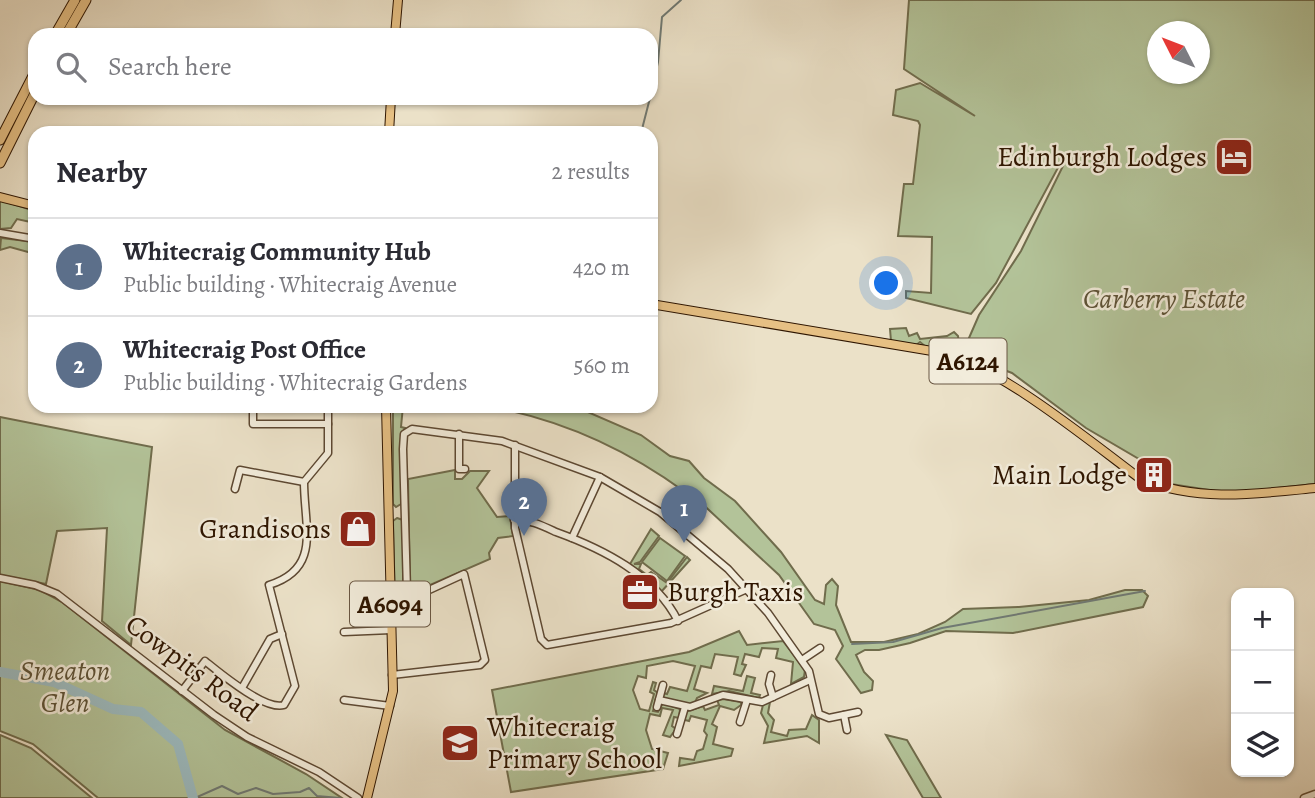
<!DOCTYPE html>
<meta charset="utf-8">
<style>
:root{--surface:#fff;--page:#f2f2f3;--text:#2b2b33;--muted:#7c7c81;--line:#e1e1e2;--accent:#ea580c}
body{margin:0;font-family:Alegreya,serif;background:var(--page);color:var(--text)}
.controls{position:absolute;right:21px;bottom:21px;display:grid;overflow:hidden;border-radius:14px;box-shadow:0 2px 5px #0004}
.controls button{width:63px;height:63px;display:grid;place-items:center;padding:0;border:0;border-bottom:2px solid var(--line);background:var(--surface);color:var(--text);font:35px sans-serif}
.compass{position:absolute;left:1147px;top:21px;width:63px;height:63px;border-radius:50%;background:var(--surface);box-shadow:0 2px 5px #0004;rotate:312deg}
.you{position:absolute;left:887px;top:284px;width:24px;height:24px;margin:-18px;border:5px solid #fff;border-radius:50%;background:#1a73e8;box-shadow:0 0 0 10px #1a73e833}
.badge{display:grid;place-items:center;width:46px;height:46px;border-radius:50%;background:var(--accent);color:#fff;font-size:23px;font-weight:700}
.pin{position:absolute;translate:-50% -58px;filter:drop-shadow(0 2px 4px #0008)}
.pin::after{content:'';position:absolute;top:37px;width:24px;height:21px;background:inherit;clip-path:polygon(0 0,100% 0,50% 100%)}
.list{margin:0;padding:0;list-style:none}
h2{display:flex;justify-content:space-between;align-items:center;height:91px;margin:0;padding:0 28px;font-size:30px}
h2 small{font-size:23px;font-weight:400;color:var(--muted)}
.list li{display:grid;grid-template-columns:46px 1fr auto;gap:21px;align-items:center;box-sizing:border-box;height:98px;padding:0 28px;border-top:2px solid var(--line)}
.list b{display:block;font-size:26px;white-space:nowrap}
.list p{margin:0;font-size:23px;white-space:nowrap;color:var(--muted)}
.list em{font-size:23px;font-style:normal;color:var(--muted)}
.icon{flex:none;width:38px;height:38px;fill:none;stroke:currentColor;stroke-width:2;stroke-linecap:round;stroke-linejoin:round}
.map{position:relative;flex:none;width:1315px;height:798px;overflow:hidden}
.search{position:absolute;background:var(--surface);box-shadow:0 2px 5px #0004;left:28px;top:28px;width:630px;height:77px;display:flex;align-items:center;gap:18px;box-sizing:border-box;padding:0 24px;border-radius:21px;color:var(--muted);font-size:26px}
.panel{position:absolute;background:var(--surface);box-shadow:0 2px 5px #0004;left:28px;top:126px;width:630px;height:287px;border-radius:21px}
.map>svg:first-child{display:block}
.green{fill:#b3c399;stroke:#706c4c;stroke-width:2;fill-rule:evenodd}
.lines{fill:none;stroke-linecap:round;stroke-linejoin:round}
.stream{stroke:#707973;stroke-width:2}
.river{stroke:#9cbbc0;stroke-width:10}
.minor-casing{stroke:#5d4832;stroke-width:9}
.major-casing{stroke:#2e1500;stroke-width:10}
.highway-casing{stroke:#2e1500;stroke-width:11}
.minor{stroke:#f2ecdb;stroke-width:6}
.major{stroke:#e6c084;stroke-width:8}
.highway{stroke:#e6c084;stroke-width:9}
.labels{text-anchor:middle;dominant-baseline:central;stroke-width:5;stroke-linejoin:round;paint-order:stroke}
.shield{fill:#f2ecdb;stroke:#695642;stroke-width:2}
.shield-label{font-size:26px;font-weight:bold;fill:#2e1500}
.poi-label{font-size:28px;fill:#2e1500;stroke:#f2ecdb;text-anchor:end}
.park-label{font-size:28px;font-style:italic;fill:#5d5236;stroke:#f2ecdb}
.street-label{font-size:28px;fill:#2e1500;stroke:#f2ecdb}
</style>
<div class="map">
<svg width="1315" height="798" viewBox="0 0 1315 798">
<rect width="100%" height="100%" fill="#ebe1c8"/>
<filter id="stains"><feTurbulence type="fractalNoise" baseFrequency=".00286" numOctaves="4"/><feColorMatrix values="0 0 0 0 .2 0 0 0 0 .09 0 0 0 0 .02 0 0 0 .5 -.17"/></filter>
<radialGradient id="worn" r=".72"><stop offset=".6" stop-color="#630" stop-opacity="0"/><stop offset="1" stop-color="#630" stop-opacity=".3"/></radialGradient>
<g class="green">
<path d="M 909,0 L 1315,0 L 1315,484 L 1228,493 L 1158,482 L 1161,472 L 1086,428 L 1012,373 L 962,354 L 979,315 L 1021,251 L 1066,160 L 1061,162 L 996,283 L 971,314 L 906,298 L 906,291 L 931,293 L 932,237 L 898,236 L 904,184 L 913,184 L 920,125 L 918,121 L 893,115 L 896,90 L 920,83 L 975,116 L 904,69 ZM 1158,32 L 1200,32 L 1200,74 L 1158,74 Z"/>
<polygon points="0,200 35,211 35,223 17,219 11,228 0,229"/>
<polygon points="1,238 35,242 35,254 10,247 0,250"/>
<polygon points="906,328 909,336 917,333 920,339 947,336 954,332 958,336 959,344 951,352 926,347 920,342 915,346 891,341 890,329"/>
<polygon points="393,406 403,406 401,427 405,428 401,435 401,504 396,507 393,504"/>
<path d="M 487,406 L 574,406 L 641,435 L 670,456 L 689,461 L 704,478 L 735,501 L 781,552 L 815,600 L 824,604 L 826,585 L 832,579 L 838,586 L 836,605 L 851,642 L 884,642 L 918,634 L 945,622 L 963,609 L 1019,607 L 1089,600 L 1125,590 L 1142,590 L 1148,596 L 1143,607 L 1013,633 L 946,631 L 910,643 L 879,650 L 865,650 L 856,655 L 864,672 L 873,681 L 872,690 L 861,693 L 836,659 L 843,646 L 835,630 L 814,624 L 779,575 L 697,499 L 700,494 L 694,489 L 685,492 C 625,448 561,419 487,406 Z"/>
<polygon points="0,417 152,447 131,645 102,621 107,528 57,531 46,584 0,575"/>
<polygon points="455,470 455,479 462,479 470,471 489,471 477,488 497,517 510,516 513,536 498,538 489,553 490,559 414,592 410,586 408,479"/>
<polygon points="397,518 403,520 403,593 408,600 395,607 393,521"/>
<polygon points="651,529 659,536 640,562 634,564 641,564 639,569 647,575 651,572 667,583 687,557 690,560 661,592 630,564"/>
<polygon points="660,538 685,556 667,581 642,562"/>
<polygon points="0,581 40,590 62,602 225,730 306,774 342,798 98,798 33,744 0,731"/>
<polygon points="739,631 747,645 783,641 805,670 804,677 791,684 793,662 776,658 778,649 762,648 759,657 745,654 742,664 746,665 741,676 734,674 738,657 715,654 711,668 701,666 694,689 707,693 697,698 694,705 663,698 663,693 667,694 670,687 687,691 695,666 673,661 647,666 646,678 638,676 633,690 640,709 649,711 654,694 650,692 653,682 656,683 654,690 658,693 653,711 658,712 663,703 680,709 679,718 674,717 672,726 676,729 670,737 663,735 673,710 662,708 660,716 650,714 646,730 652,749 668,753 663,769 511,792 492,690 689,652"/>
<polygon points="747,676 755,678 751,693 760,695 759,698 729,691 712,694 714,686 743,691"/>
<polygon points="723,699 741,702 741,705 734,710 720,706 712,724 717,727 713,744 733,749 731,756 679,766 680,758 694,760 697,751 703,749 707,735 704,731 707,720 691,716 689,721 685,720 685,712 703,706 705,710 719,705 717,700"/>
<polygon points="770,702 768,713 774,720 771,732 787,736 789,730 806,729 812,715 819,720 819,743 807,736 764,743 768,726 761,713 763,705"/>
<polygon points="0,735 31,748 92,798 0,798"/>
<polygon points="886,735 907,740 941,798 923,798"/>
</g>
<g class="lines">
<g class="stream">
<polyline points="651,93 658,62 662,17 681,0"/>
<polyline points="641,133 650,98"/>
<polyline points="852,644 893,642 942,628 1145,591"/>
<polyline points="195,798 222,786 238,794 256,788 273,794 300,792 309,788 317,796 340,798"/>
</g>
<polyline class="river" points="0,672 54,682 113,709 141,712 178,744 193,798"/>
<g class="minor-casing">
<g id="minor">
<polyline points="0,233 35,239"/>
<polyline points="253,406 253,424 328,424"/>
<polyline points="459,434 459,469 465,469"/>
<polyline points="515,445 515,528 541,639 547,645 671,623 747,589"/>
<polyline points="235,489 240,470 304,482"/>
<path d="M 514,520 C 529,519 543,526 556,532 C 603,549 655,575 678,621"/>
<polyline points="572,538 600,477"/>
<polyline points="0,578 35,585 57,594 214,715 247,737 319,772 358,798"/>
<polyline points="344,632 391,630"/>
<polyline points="802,660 820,648"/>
<polyline points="392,675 480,665 485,660 464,574 416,596 409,595 407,591 403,449 404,434 412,429 502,441 600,477 660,512 728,569 768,613 809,671 819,714 829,718 858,712"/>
<polyline points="771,675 769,684 773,697"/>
<polyline points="242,688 270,639 282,634"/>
<path d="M 182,691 L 205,661 C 220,673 265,711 284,705 L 295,686 L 269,585 C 322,569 304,526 304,482 L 328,453 L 328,406"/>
<polyline points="344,700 390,706"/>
<polyline points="659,700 690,707 723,695 762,702 810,680"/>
<polyline points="657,707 663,685"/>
<polyline points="844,715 847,730"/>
<polyline points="740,722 747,700"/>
<polyline points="677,734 685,707"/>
<polyline points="1304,798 1315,794"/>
</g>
</g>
<g class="major-casing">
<g id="major">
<polyline points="395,35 398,0"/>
<polyline points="389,133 391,98"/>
<polyline points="0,197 35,206"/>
<path d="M 651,304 L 938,352 C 996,363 1092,443 1142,480 C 1200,502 1255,494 1315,488"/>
<polyline points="367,798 393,691 386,406"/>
</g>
</g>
<g class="highway-casing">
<g id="highway">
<polyline points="55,35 75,0"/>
<polyline points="66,35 86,0"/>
<polyline points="0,140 35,72"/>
<polyline points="0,163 35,93"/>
</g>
</g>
<use href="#minor" class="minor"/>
<use href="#major" class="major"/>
<use href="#highway" class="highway"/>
</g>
<defs>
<g id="hotel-square" transform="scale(2.0125)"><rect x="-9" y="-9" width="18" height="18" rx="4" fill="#8f2418" stroke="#f2ecdb"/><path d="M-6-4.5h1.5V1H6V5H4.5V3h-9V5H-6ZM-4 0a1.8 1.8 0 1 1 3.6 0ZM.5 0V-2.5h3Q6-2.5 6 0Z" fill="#fff"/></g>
<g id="building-square" transform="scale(2.0125)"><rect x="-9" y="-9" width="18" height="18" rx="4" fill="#8f2418" stroke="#f2ecdb"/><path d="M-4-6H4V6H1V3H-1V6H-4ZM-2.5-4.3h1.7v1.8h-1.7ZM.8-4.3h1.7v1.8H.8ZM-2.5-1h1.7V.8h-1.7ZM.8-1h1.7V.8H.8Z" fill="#fff"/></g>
<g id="shop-square" transform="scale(2.0125)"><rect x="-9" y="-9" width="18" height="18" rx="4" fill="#8f2418" stroke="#f2ecdb"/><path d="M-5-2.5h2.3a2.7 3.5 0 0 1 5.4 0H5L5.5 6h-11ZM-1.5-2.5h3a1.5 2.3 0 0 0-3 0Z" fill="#fff"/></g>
<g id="office-square" transform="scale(2.0125)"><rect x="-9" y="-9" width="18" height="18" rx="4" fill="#8f2418" stroke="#f2ecdb"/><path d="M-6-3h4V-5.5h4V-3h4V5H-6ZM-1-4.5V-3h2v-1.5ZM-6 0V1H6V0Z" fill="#fff"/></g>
<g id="school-square" transform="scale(2.0125)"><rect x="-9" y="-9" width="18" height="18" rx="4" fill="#8f2418" stroke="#f2ecdb"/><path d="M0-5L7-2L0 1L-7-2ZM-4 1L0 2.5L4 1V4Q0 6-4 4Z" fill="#fff"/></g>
</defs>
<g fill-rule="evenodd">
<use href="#hotel-square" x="1234" y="157"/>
<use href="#building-square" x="1154" y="475"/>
<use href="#shop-square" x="358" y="529"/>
<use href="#office-square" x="640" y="592"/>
<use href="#school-square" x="460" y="743"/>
</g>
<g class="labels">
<g class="shield">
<rect x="929.5" y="338.5" width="77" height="45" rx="5"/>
<rect x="350" y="581.5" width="80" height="45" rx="5"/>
</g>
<g class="shield-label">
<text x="968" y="361">A6124</text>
<text x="390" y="604">A6094</text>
</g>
<g class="poi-label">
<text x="1207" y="157">Edinburgh Lodges</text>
<text x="1127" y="475">Main Lodge</text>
<text x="331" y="529">Grandisons</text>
<text x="667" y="592" text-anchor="start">Burgh Taxis</text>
<text x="487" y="727" text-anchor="start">Whitecraig<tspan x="487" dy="32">Primary School</tspan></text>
</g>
<g class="park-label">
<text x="1164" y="299">Carberry Estate</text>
<text x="65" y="671">Smeaton<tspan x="65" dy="32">Glen</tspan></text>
</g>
<g class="street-label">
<text transform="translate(192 668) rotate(37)">Cowpits Road</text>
</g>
</g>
<rect width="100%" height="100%" filter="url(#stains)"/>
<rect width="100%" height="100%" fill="url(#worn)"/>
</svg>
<div class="controls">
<button>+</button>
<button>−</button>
<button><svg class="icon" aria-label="layers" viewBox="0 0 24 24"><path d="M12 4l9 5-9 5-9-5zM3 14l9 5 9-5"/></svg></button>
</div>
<svg class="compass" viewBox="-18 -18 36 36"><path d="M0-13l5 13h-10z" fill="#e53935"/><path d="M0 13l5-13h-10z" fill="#7c7c81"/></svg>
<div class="you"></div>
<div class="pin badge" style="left:684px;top:543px;background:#5c6f8a">1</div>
<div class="pin badge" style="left:524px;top:536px;background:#5c6f8a">2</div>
<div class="search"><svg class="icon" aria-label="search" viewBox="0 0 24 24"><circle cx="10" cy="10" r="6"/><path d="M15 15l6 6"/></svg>Search here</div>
<section class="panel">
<h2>Nearby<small>2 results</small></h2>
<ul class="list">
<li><span class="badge" style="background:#5c6f8a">1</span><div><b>Whitecraig Community Hub</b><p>Public building · Whitecraig Avenue</p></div><em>420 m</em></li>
<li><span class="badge" style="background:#5c6f8a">2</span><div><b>Whitecraig Post Office</b><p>Public building · Whitecraig Gardens</p></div><em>560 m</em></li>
</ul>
</section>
</div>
